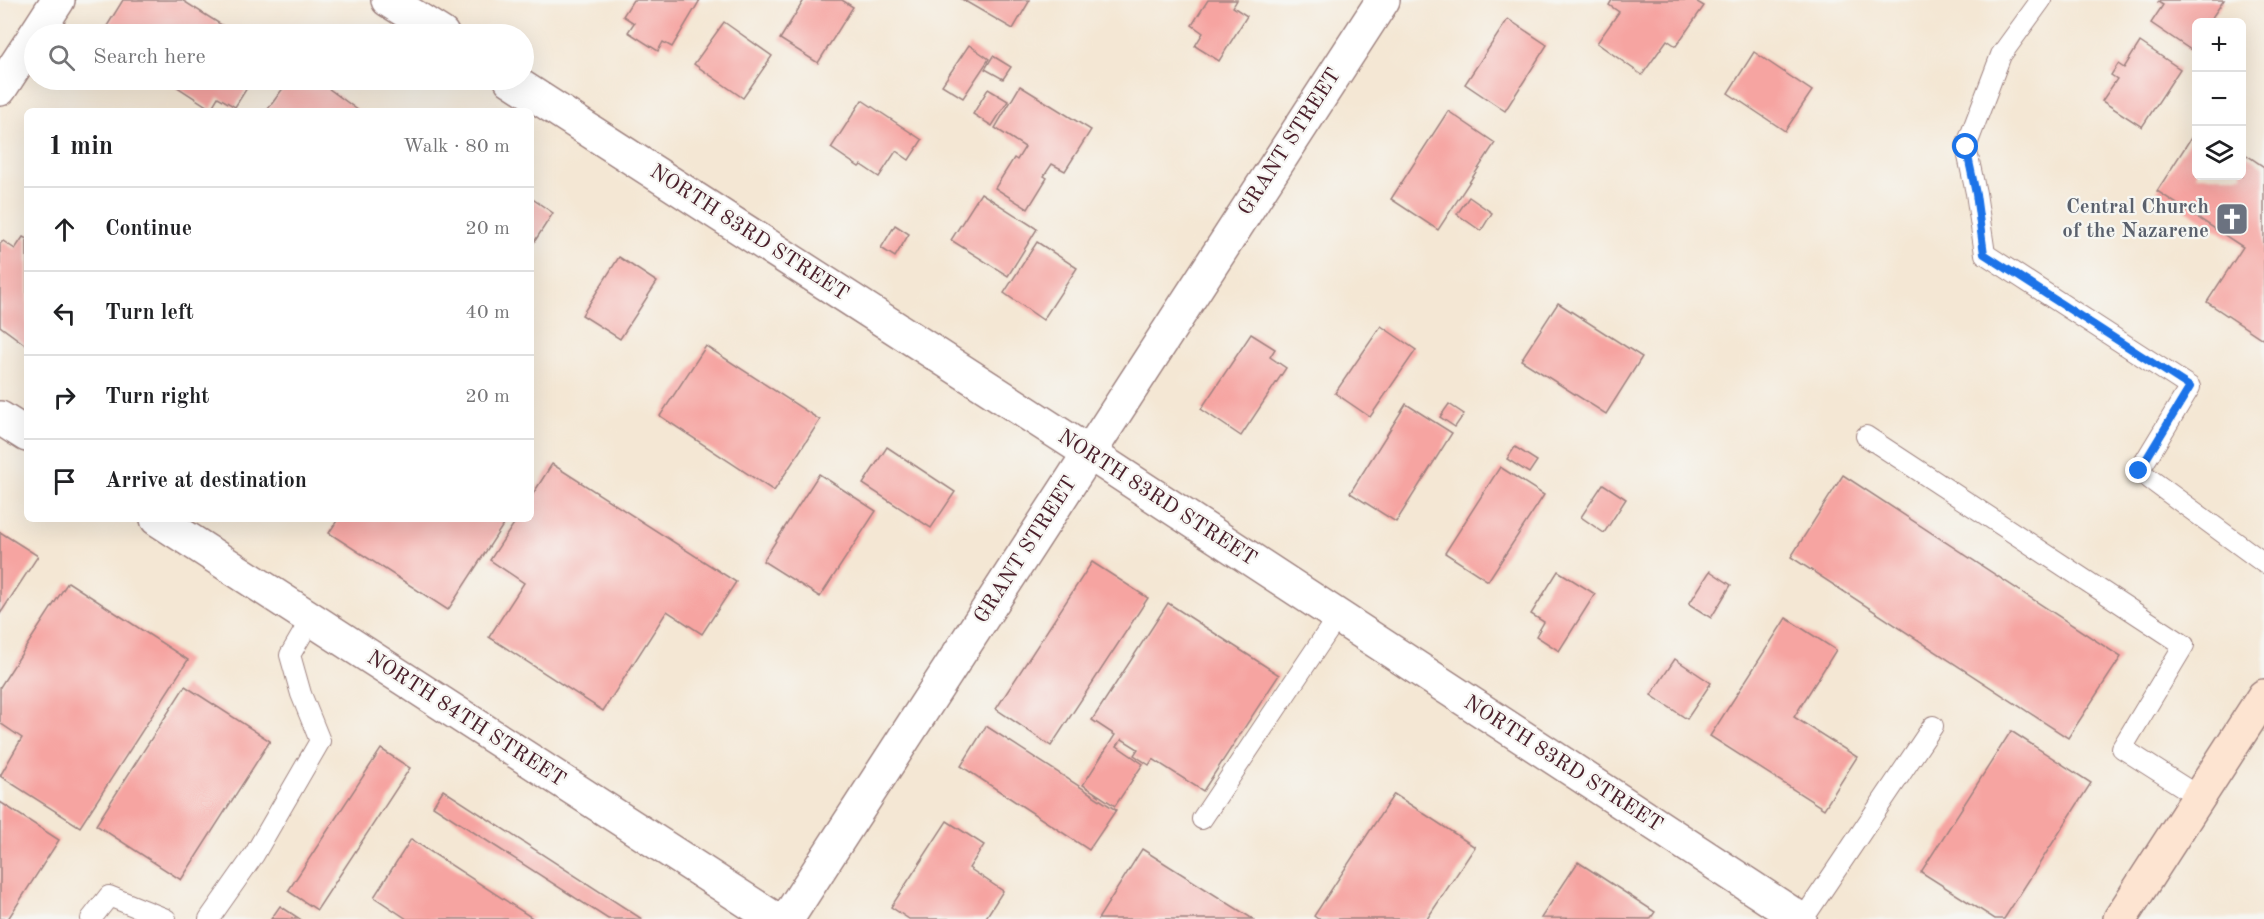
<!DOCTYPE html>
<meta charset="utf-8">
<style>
:root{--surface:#fff;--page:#f6f6f6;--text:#202124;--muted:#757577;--line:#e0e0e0}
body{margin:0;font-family:"Old Standard TT",serif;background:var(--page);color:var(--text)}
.controls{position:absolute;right:18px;top:18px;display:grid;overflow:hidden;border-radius:9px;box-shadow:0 6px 24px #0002}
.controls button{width:54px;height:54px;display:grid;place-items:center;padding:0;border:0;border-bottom:2px solid var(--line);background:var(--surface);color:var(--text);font:30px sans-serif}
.stop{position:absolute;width:18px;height:18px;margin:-14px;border:4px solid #1a73e8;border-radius:50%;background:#fff}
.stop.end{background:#1a73e8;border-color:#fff;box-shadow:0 2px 6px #0008}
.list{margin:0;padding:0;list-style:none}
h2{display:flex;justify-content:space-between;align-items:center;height:78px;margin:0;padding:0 24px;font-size:26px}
h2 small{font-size:20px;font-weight:400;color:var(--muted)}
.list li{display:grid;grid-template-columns:39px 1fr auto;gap:18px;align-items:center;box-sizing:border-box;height:84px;padding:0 24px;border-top:2px solid var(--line)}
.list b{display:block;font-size:22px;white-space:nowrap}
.list em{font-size:20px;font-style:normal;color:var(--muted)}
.icon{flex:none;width:33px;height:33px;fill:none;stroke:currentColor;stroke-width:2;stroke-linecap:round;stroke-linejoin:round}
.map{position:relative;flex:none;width:2264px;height:919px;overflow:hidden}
.search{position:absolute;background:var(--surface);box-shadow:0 6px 24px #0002;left:24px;top:24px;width:510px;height:66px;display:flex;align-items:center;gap:15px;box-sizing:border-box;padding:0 21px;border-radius:33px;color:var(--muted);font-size:22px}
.panel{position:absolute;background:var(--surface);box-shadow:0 6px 24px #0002;left:24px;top:108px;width:510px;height:414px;border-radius:9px}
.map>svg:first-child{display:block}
.building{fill:#f6a4a1}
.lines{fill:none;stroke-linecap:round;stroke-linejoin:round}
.service-casing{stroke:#9f8380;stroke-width:22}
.minor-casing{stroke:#9f8380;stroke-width:36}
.secondary-casing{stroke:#9f8380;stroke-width:36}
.service{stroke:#fff;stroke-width:20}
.minor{stroke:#fff;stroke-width:33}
.secondary{stroke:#fde4d1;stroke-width:33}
.route{stroke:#1a73e8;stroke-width:8}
.labels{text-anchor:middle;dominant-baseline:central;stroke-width:4.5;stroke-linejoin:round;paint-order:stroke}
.street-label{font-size:21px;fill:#4a1f2b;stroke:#f6f6f2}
.worship-label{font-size:21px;font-weight:bold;fill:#5b616d;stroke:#f6f6f2;text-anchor:end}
</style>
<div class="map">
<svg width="2264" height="919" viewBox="0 0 2264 919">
<rect width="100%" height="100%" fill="#f6f6f2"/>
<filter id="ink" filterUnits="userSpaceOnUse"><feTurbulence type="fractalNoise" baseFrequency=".0167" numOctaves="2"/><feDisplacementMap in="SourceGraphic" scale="12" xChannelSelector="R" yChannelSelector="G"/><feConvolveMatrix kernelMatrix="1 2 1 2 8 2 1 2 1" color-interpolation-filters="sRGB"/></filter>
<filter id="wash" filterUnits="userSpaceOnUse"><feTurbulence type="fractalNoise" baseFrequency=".008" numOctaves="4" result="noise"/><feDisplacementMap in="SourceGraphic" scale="24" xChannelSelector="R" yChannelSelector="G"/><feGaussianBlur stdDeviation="1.35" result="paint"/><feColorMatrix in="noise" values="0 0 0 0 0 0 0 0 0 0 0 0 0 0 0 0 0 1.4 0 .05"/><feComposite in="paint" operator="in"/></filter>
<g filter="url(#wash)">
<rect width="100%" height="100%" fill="#f4e7d4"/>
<g id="blocks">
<g class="building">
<polygon points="123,0 182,0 236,34 121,34 107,26"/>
<polygon points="633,0 700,0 672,47 663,42 658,51 628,32 634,23 623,16"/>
<polygon points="804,0 842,0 853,7 818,63 780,39"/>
<polygon points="963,0 1030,0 1013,29"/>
<polygon points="1208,0 1237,0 1233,7 1247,16 1219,61 1195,46 1203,33 1192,25"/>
<polygon points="1612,0 1694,0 1704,6 1676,46 1667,40 1642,75 1597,43 1619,12 1609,5"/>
<polygon points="2160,0 2224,0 2209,22 2196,22 2196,41 2191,50 2151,23 2163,5 2158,2"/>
<polygon points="1508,19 1547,45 1505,111 1465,84"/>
<polygon points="724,22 772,56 743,98 694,64"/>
<polygon points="2140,42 2180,69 2142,127 2102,101 2117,79 2111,75 2118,64 2124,68"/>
<polygon points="969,45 989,59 963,98 942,85"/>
<polygon points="1754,52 1812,91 1785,131 1728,93"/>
<polygon points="993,56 1011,67 1003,79 985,69"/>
<polygon points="174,80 252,80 235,107 218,97 211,109 171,83"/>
<polygon points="289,80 317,80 359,111 271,111 268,109"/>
<polygon points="1020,86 1091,130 1065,171 1052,164 1044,176 1047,178 1028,209 995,188 1014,158 1017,160 1025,147 995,128"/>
<polygon points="988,89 1008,101 992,126 973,114"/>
<polygon points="862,100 922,140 909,160 896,151 879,177 861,165 859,167 831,148"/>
<polygon points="1448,111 1495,143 1438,230 1391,199"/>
<polygon points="2196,130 2196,176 2242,176 2242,152 2264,167 2264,340 2207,302 2243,247 2157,191"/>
<polygon points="981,193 1037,229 1008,276 951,240"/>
<polygon points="1469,197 1492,213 1481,231 1457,214"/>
<polygon points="531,198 553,213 531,247"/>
<polygon points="895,225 909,234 895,257 881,248"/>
<polygon points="23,237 27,239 27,346 0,326 0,244 3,241 15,249"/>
<polygon points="1037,242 1077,268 1043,320 1004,293"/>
<polygon points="619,257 657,282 620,339 582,315"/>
<polygon points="1558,303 1642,357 1606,414 1521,360"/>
<polygon points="1381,326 1416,350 1370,417 1335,393"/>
<polygon points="1251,334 1275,349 1270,357 1286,368 1241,436 1201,409"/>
<polygon points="706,346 820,420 774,491 660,416"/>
<polygon points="1406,404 1452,433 1396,522 1350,493"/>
<polygon points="1449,404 1464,414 1455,427 1440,417"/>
<polygon points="887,447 955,492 931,528 863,484"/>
<polygon points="1515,447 1537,461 1529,473 1507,459"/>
<polygon points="552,464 736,582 702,634 667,611 603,711 489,637 524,583 490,560 517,519 531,519 531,497"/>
<polygon points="1500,467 1544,495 1488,581 1445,553"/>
<polygon points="819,474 876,511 820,597 763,561"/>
<polygon points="1843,475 2121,657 2068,738 1791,557"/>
<polygon points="1603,484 1626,499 1604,533 1581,517"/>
<polygon points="338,519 507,519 448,610 329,533"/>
<polygon points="0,532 38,556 0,614"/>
<polygon points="1092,562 1148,598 1051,746 996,709"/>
<polygon points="1558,571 1595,594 1559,651 1536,636 1544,622 1531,614"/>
<polygon points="1710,571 1731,585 1711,618 1689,604"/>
<polygon points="68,582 188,660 80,827 0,776 22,738 0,723 0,687"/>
<polygon points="1168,603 1279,675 1203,791 1153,759 1149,765 1134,755 1138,749 1122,739 1117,746 1143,764 1115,806 1083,785 1115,735 1092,720"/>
<polygon points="1786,618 1836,650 1794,717 1857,757 1824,809 1710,736"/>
<polygon points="1675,659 1711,683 1687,719 1651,695"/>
<polygon points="185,686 270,741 181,880 96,825"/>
<polygon points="986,726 1116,810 1089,850 961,766"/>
<polygon points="2011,731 2091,783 2004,919 1995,919 1921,872"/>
<polygon points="381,749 410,768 317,910 288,891"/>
<polygon points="443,790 642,919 608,919 433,806"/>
<polygon points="1394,794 1475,847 1427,919 1318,919 1314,916"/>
<polygon points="0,802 59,840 8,919 0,919"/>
<polygon points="947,821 984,845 969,868 1003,891 985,919 909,919 891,907"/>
<polygon points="411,839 534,919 407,919 374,897"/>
<polygon points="1142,849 1253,919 1098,919"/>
<polygon points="1578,862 1655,912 1650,919 1541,918"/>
<polygon points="280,906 300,919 271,919"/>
</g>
</g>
</g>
<g filter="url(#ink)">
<use href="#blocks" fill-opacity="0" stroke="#9f8380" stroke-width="1.5"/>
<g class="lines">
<g class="service-casing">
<g id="service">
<polyline points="2041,0 2001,55 1966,147 1976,193 1985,254 2190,387 2139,471 2264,563"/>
<polyline points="1866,436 2184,645 2122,748 2199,797"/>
<polyline points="1202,819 1338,616"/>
<polyline points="91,919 109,896 166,919"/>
<polyline points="209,919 254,855 320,741 301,694 290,655 311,619"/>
<polyline points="1803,919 1933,726"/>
</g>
</g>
<g class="minor-casing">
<g id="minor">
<polyline points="388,0 442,34"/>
<polyline points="36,34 58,0"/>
<polyline points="511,80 1089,453 1800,919"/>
<polyline points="0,89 34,37"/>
<polyline points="0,418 27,435"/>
<polyline points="157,519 775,919"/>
<polyline points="787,919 1383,0"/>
</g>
</g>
<g class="secondary-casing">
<polyline id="secondary" points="2120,919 2264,696"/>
</g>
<use href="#service" class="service"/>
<use href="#minor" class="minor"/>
<use href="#secondary" class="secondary"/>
</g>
</g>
<g class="lines" filter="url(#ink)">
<polyline class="route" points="1966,147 1976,194 1984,254 2190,387 2139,471"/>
</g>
<defs>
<g id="church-square" transform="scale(1.725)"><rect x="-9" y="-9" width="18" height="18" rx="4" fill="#6b7280" stroke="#f6f6f2"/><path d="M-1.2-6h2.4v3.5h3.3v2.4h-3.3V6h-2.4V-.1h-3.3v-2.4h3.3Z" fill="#fff"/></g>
</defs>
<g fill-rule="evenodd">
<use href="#church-square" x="2232" y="219"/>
</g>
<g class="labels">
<g class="street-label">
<text transform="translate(1290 142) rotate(-57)">GRANT STREET</text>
<text transform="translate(749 233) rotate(33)">NORTH 83RD STREET</text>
<text transform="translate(1157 498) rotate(33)">NORTH 83RD STREET</text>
<text transform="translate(1026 550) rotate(-57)">GRANT STREET</text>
<text transform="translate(466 719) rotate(33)">NORTH 84TH STREET</text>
<text transform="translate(1563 764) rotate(33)">NORTH 83RD STREET</text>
</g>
<g class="worship-label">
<text x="2209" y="207">Central Church<tspan x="2209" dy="24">of the Nazarene</tspan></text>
</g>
</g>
</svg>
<div class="controls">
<button>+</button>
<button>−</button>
<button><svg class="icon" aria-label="layers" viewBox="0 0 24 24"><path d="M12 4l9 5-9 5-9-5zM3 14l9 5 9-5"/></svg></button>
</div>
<div class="stop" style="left:1966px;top:147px"></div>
<div class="stop end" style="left:2139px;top:471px"></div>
<div class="search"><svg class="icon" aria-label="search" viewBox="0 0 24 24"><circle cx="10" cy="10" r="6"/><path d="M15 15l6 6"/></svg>Search here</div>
<section class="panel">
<h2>1 min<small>Walk · 80 m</small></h2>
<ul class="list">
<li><svg class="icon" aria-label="ahead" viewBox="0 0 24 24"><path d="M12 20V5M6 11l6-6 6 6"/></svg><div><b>Continue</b></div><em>20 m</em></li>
<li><svg class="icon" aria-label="left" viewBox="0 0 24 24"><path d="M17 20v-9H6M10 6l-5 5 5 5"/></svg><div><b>Turn left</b></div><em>40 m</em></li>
<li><svg class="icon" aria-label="right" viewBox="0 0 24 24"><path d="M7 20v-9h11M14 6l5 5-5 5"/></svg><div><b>Turn right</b></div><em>20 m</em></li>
<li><svg class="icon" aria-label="arrive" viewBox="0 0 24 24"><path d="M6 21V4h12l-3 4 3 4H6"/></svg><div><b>Arrive at destination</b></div></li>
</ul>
</section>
</div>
